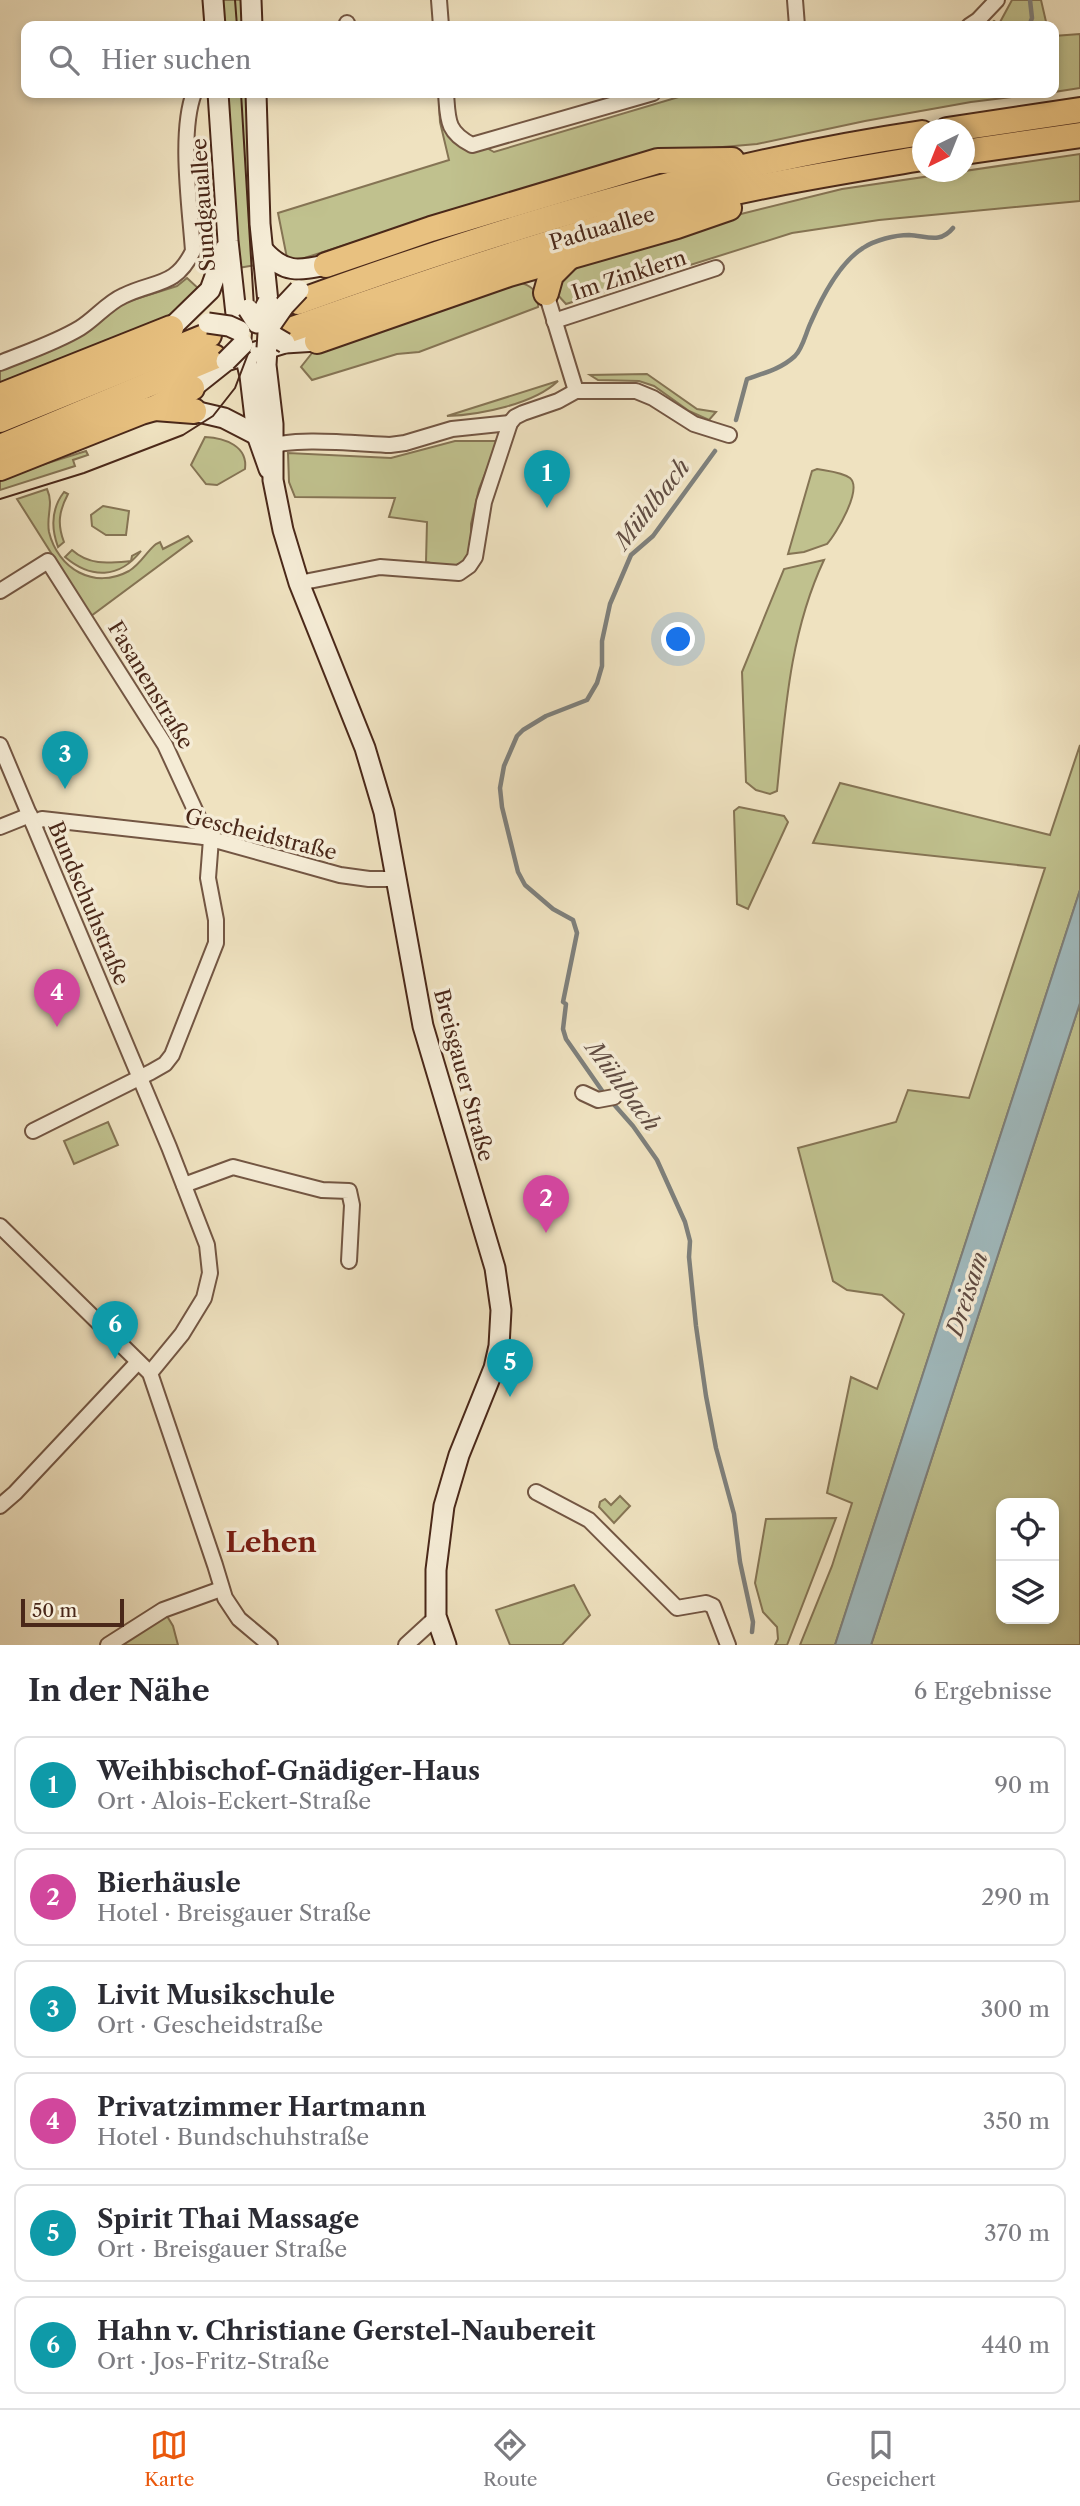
<!DOCTYPE html>
<html lang="de">
<meta charset="utf-8">
<style>
:root{--surface:#fff;--page:#f7f7f7;--text:#2b2b33;--muted:#7c7c81;--line:#e1e1e2;--accent:#ea580c}
body{margin:0;font-family:"Libre Caslon Text",serif;background:var(--page);color:var(--text)}
.controls{position:absolute;right:21px;bottom:21px;display:grid;overflow:hidden;border-radius:14px;box-shadow:0 4px 10px #0003}
.controls button{width:63px;height:63px;display:grid;place-items:center;padding:0;border:0;border-bottom:2px solid var(--line);background:var(--surface);color:var(--text);font:35px sans-serif}
.compass{position:absolute;left:912px;top:119px;width:63px;height:63px;border-radius:50%;background:var(--surface);box-shadow:0 4px 10px #0003;rotate:223deg}
.scale{position:absolute;left:21px;bottom:18px;width:103px;box-sizing:border-box;padding-left:7px;border:4px solid #4a2819;border-top:0;font-size:19px;line-height:24px;white-space:nowrap;color:#4a2819;-webkit-text-stroke:5px #f5ecd6;paint-order:stroke}
.you{position:absolute;left:679px;top:640px;width:24px;height:24px;margin:-18px;border:5px solid #fff;border-radius:50%;background:#1a73e8;box-shadow:0 0 0 10px #1a73e833}
.badge{display:grid;place-items:center;width:46px;height:46px;border-radius:50%;background:var(--accent);color:#fff;font-size:23px;font-weight:700}
.pin{position:absolute;translate:-50% -58px;filter:drop-shadow(0 2px 4px #0008)}
.pin::after{content:'';position:absolute;top:37px;width:24px;height:21px;background:inherit;clip-path:polygon(0 0,100% 0,50% 100%)}
.list{margin:0;padding:0;list-style:none}
h2{display:flex;justify-content:space-between;align-items:center;height:91px;margin:0;padding:0 28px;font-size:30px}
h2 small{font-size:23px;font-weight:400;color:var(--muted)}
.list li{display:grid;grid-template-columns:46px 1fr auto;gap:21px;align-items:center;box-sizing:border-box;height:98px;margin:0 14px 14px;padding:0 14px;border:2px solid var(--line);border-radius:14px}
.list b{display:block;font-size:26px;white-space:nowrap}
.list p{margin:0;font-size:23px;white-space:nowrap;color:var(--muted)}
.list em{font-size:23px;font-style:normal;color:var(--muted)}
.icon{flex:none;width:38px;height:38px;fill:none;stroke:currentColor;stroke-width:2;stroke-linecap:round;stroke-linejoin:round}
.map{position:relative;flex:none;width:1080px;height:1645px;overflow:hidden}
.search{position:absolute;background:var(--surface);box-shadow:0 4px 10px #0003;left:21px;right:21px;top:21px;height:77px;display:flex;align-items:center;gap:18px;box-sizing:border-box;padding:0 24px;border-radius:14px;color:var(--muted);font-size:26px}
.sheet{height:763px;background:var(--surface)}
nav{display:flex;justify-content:space-around;align-items:center;box-sizing:border-box;height:98px;border-top:2px solid var(--line);background:var(--surface);font-size:19px;color:var(--muted)}
nav a{display:grid;justify-items:center;gap:4px}
nav .on{color:var(--accent)}
.map>svg:first-child{display:block}
.green{fill:#c0c18e;stroke:#857454;stroke-width:2;fill-rule:evenodd}
.water{fill:#a0babe;stroke:#7e807c;stroke-width:2}
.lines{fill:none;stroke-linecap:round;stroke-linejoin:round}
.stream{stroke:#7e807c;stroke-width:4.5}
.street-casing{stroke:#735643;stroke-width:18}
.secondary-casing{stroke:#4a2819;stroke-width:23}
.highway-casing{stroke:#4a2819;stroke-width:28}
.street{stroke:#f5ecd6;stroke-width:14}
.secondary{stroke:#f5ecd6;stroke-width:19}
.highway{stroke:#e8c180;stroke-width:24}
.tram{stroke:#4a2819;stroke-width:2}
.secondary-bridge-casing{stroke:#4a2819;stroke-width:23;stroke-linecap:butt}
.secondary-bridge{stroke:#f5ecd6;stroke-width:19}
.labels{text-anchor:middle;dominant-baseline:central;stroke-width:7;stroke-linejoin:round;paint-order:stroke}
.street-label{font-size:21px;fill:#4a2819;stroke:#f5ecd6}
.water-label{font-size:23px;font-style:italic;fill:#604c42;stroke:#f5ecd6}
.district-label{font-size:28px;font-weight:bold;fill:#7a1f14;stroke:#f5ecd6}
</style>
<div class="map">
<svg width="1080" height="1645" viewBox="0 0 1080 1645">
<rect width="100%" height="100%" fill="#efe2c0"/>
<filter id="stains"><feTurbulence type="fractalNoise" baseFrequency=".00286" numOctaves="4"/><feColorMatrix values="0 0 0 0 .2 0 0 0 0 .09 0 0 0 0 .02 0 0 0 .5 -.17"/></filter>
<radialGradient id="worn" r=".72"><stop offset=".6" stop-color="#630" stop-opacity="0"/><stop offset="1" stop-color="#630" stop-opacity=".3"/></radialGradient>
<g class="green">
<polygon points="220,0 242,0 243,26 222,26"/>
<polygon points="1012,0 1041,0 1047,26 987,26 994,21 999,24"/>
<polygon points="1080,34 1080,88 1054,92 1054,36"/>
<polygon points="225,93 247,93 256,265 238,268"/>
<polygon points="692,93 1046,93 971,102 865,121 757,144 654,153 489,199 295,261 287,258 278,213 449,160 440,122 439,101 443,101 444,124 494,152"/>
<polygon points="1080,154 1080,201 879,220 792,233 566,304 556,293 566,267 725,218 842,189"/>
<polygon points="187,278 199,289 184,309 166,318 0,385 0,367 89,331 123,303 177,286"/>
<path d="M 517,282 C 532,285 540,292 538,307 L 419,352 L 397,354 L 312,380 L 301,367 L 312,353 Z"/>
<polygon points="647,374 697,409 716,412 709,420 689,411 654,386 639,381 598,380 590,375"/>
<path d="M 558,381 C 534,404 480,415 447,416 Z"/>
<path d="M 205,437 C 225,438 248,446 245,469 L 217,485 L 206,484 L 191,465 Z"/>
<path d="M 455,441 L 498,441 L 479,489 L 471,524 L 471,555 C 456,571 445,566 426,562 L 427,522 L 389,517 L 395,498 L 295,497 L 289,482 L 288,453 L 391,458 Z"/>
<polygon points="86,451 88,455 73,460 75,466 0,490 0,478"/>
<path d="M 817,469 C 827,471 842,472 850,478 C 863,489 836,534 827,544 L 804,552 L 788,554 L 812,471 Z"/>
<path d="M 47,489 C 54,505 46,515 49,532 C 58,569 94,590 129,571 C 141,564 146,552 156,544 L 160,542 L 163,549 L 188,536 L 192,541 L 91,616 L 17,499 Z"/>
<path d="M 64,492 L 68,494 C 59,511 57,524 64,542 L 58,547 C 51,528 51,509 64,492 Z"/>
<polygon points="103,506 129,511 126,535 106,535 92,526 91,515"/>
<path d="M 72,550 C 90,566 109,563 131,561 L 132,556 L 141,551 C 119,579 91,579 65,557 Z"/>
<path d="M 824,560 C 790,632 785,712 777,791 L 770,794 L 756,790 L 746,782 L 742,672 L 784,569 Z"/>
<polygon points="1080,745 1080,890 835,1645 800,1645 832,1566 852,1503 827,1493 851,1377 877,1389 904,1314 882,1295 847,1290 833,1281 798,1148 896,1122 908,1090 969,1098 1045,868 813,843 840,783 1050,835"/>
<polygon points="739,807 784,816 788,822 748,909 737,904 734,811"/>
<path d="M 1080,1003 L 1080,1645 L 871,1645 ZM 1001,1503 L 1054,1503 L 1054,1619 L 1001,1619 Z"/>
<polygon points="108,1122 118,1145 74,1164 64,1141"/>
<polygon points="620,1496 630,1506 614,1523 599,1507 600,1502 605,1499 611,1505"/>
<polygon points="836,1518 787,1645 775,1645 778,1639 777,1627 763,1612 755,1583 766,1519"/>
<polygon points="574,1585 590,1615 562,1645 510,1645 496,1610"/>
<polygon points="167,1616 173,1626 178,1645 120,1645"/>
</g>
<polygon class="water" points="1080,890 1080,1003 871,1645 835,1645"/>
<g class="lines">
<g class="stream">
<polyline points="1029,26 1032,18 1030,0"/>
<path d="M 736,420 L 747,379 C 764,373 781,369 795,356 C 803,348 806,332 811,322 C 822,297 839,263 863,248 C 875,240 895,235 909,235 C 927,236 940,244 953,228"/>
<polyline points="715,451 653,536 631,555 610,604 602,641 602,666 597,683 587,700 546,716 523,730 517,736 504,766 500,788 502,807 518,872 525,885 553,909 573,920 577,933 563,1002 566,1004 563,1029 566,1039 603,1092 633,1126 657,1160 685,1222 690,1241 689,1257 696,1326 706,1396 716,1448 734,1514 740,1562 753,1622 752,1632"/>
</g>
<g class="street-casing">
<g id="street">
<polyline points="439,0 441,26"/>
<polyline points="795,0 797,26"/>
<polyline points="347,23 347,26"/>
<polyline points="969,26 978,20 997,0"/>
<path d="M 446,93 C 448,119 446,132 472,145 L 653,93"/>
<polyline points="546,293 576,391"/>
<polyline points="554,321 716,268"/>
<path d="M 0,363 C 27,352 55,343 80,328 C 95,319 107,303 123,296 C 155,280 175,288 193,251 C 190,207 179,133 194,93"/>
<path d="M 266,448 C 291,436 360,444 390,445 L 405,443 L 452,429 L 510,423"/>
<polyline points="299,583 380,567 459,573 469,566 475,557 484,502 510,423 515,417 523,413 558,401 576,391 636,391 653,398 694,424 729,435"/>
<polyline points="0,591 48,561 165,745 201,823 204,837"/>
<polyline points="0,745 169,1147 207,1245 210,1273 204,1298 182,1334 150,1373"/>
<polyline points="33,823 42,819 204,837 340,875 369,879 397,879"/>
<polyline points="0,827 30,815"/>
<polyline points="583,1093 598,1100 614,1097"/>
<polyline points="33,1131 151,1072 165,1064 172,1055 216,943 216,920 208,878 211,839"/>
<polyline points="184,1185 233,1167 322,1190 349,1191 352,1205 349,1261"/>
<polyline points="0,1226 150,1373 215,1565 225,1598 239,1619 270,1645"/>
<polyline points="536,1492 589,1520 677,1608 706,1603 713,1606 728,1645"/>
<polyline points="0,1506 15,1493 138,1362"/>
<polyline points="108,1645 163,1610 221,1589"/>
<polyline points="406,1645 430,1623 437,1622"/>
</g>
</g>
<g class="secondary-casing">
<g id="secondary">
<polyline points="213,0 215,26"/>
<polyline points="251,0 252,26"/>
<polyline points="218,93 228,241 236,314"/>
<polyline points="256,93 260,224 268,302"/>
<path d="M 264,251 C 284,273 298,271 326,265"/>
<polyline points="171,328 210,290 225,249"/>
<polyline points="267,348 266,365 273,424 273,480 283,530 299,583 365,748 384,812 423,1026 495,1268 501,1310 499,1346 494,1368 459,1455 444,1506 436,1570 436,1616 446,1645"/>
<polyline points="245,355 250,376 257,435 269,469"/>
<polyline points="192,388 226,361 285,343 317,341"/>
<polyline points="194,411 224,418 257,435"/>
</g>
</g>
<g class="highway-casing">
<g id="highway">
<polyline points="947,130 1080,110"/>
<polyline points="964,152 1080,135"/>
<polyline points="326,265 431,229 658,161 732,160"/>
<polyline points="546,293 551,275 569,257"/>
<path d="M 298,302 C 502,228 708,165 922,133"/>
<path d="M 290,330 C 411,287 534,245 658,211 C 744,187 834,173 922,158"/>
<polyline points="317,341 509,274 677,226 729,208"/>
<polyline points="0,396 171,328"/>
<polyline points="155,408 194,411"/>
<polyline points="0,420 209,335"/>
<polyline points="0,447 214,357"/>
<polyline points="0,468 141,412 155,408 192,388"/>
</g>
</g>
<use href="#street" class="street"/>
<use href="#secondary" class="secondary"/>
<use href="#highway" class="highway"/>
<g class="tram">
<polyline points="235,0 237,26"/>
<polyline points="0,499 84,473 183,435 213,416 235,388 251,346 254,307 241,93"/>
</g>
<g class="secondary-bridge-casing">
<g id="secondary-bridge">
<polyline points="248,309 257,323 268,302"/>
<polyline points="208,323 229,326 240,331"/>
<polyline points="268,329 284,306 299,290"/>
<polyline points="267,348 268,333 285,343"/>
<polyline points="226,361 243,344"/>
</g>
</g>
<use href="#secondary-bridge" class="secondary-bridge"/>
</g>
<g class="labels">
<g class="street-label">
<text transform="translate(203 205) rotate(-94)">Sundgauallee</text>
<text transform="translate(602 228) rotate(-16)">Paduaallee</text>
<text transform="translate(629 275) rotate(-18)">Im Zinklern</text>
<text transform="translate(151 685) rotate(59)">Fasanenstraße</text>
<text transform="translate(261 834) rotate(14)">Gescheidstraße</text>
<text transform="translate(89 903) rotate(67)">Bundschuhstraße</text>
<text transform="translate(464 1075) rotate(75)">Breisgauer Straße</text>
</g>
<g class="water-label">
<text transform="translate(652 504) rotate(-52)">Mühlbach</text>
<text transform="translate(623 1086) rotate(53)">Mühlbach</text>
<text transform="translate(967 1294) rotate(-72)">Dreisam</text>
</g>
<g class="district-label">
<text x="271" y="1542">Lehen</text>
</g>
</g>
<rect width="100%" height="100%" filter="url(#stains)"/>
<rect width="100%" height="100%" fill="url(#worn)"/>
</svg>
<div class="controls">
<button><svg class="icon" aria-label="locate" viewBox="0 0 24 24"><circle cx="12" cy="12" r="6"/><path d="M12 2v4M12 18v4M2 12h4M18 12h4"/></svg></button>
<button><svg class="icon" aria-label="layers" viewBox="0 0 24 24"><path d="M12 4l9 5-9 5-9-5zM3 14l9 5 9-5"/></svg></button>
</div>
<svg class="compass" viewBox="-18 -18 36 36"><path d="M0-13l5 13h-10z" fill="#e53935"/><path d="M0 13l5-13h-10z" fill="#7c7c81"/></svg>
<div class="scale">50 m</div>
<div class="you"></div>
<div class="pin badge" style="left:547px;top:508px;background:#0f9aa8">1</div>
<div class="pin badge" style="left:546px;top:1233px;background:#d1479c">2</div>
<div class="pin badge" style="left:65px;top:789px;background:#0f9aa8">3</div>
<div class="pin badge" style="left:57px;top:1027px;background:#d1479c">4</div>
<div class="pin badge" style="left:510px;top:1397px;background:#0f9aa8">5</div>
<div class="pin badge" style="left:115px;top:1359px;background:#0f9aa8">6</div>
<div class="search"><svg class="icon" aria-label="search" viewBox="0 0 24 24"><circle cx="10" cy="10" r="6"/><path d="M15 15l6 6"/></svg>Hier suchen</div>
</div>
<section class="sheet">
<h2>In der Nähe<small>6 Ergebnisse</small></h2>
<ul class="list">
<li><span class="badge" style="background:#0f9aa8">1</span><div><b>Weihbischof-Gnädiger-Haus</b><p>Ort · Alois-Eckert-Straße</p></div><em>90 m</em></li>
<li><span class="badge" style="background:#d1479c">2</span><div><b>Bierhäusle</b><p>Hotel · Breisgauer Straße</p></div><em>290 m</em></li>
<li><span class="badge" style="background:#0f9aa8">3</span><div><b>Livit Musikschule</b><p>Ort · Gescheidstraße</p></div><em>300 m</em></li>
<li><span class="badge" style="background:#d1479c">4</span><div><b>Privatzimmer Hartmann</b><p>Hotel · Bundschuhstraße</p></div><em>350 m</em></li>
<li><span class="badge" style="background:#0f9aa8">5</span><div><b>Spirit Thai Massage</b><p>Ort · Breisgauer Straße</p></div><em>370 m</em></li>
<li><span class="badge" style="background:#0f9aa8">6</span><div><b>Hahn v. Christiane Gerstel-Naubereit</b><p>Ort · Jos-Fritz-Straße</p></div><em>440 m</em></li>
</ul>
</section>
<nav>
<a class="on"><svg class="icon" aria-label="map" viewBox="0 0 24 24"><path d="M3 6l6-2 6 2 6-2v14l-6 2-6-2-6 2zM9 4v14M15 6v14"/></svg>Karte</a>
<a><svg class="icon" aria-label="directions" viewBox="0 0 24 24"><path d="M12 3l9 9-9 9-9-9zM9 14v-3h6M13 9l2 2-2 2"/></svg>Route</a>
<a><svg class="icon" aria-label="saved" viewBox="0 0 24 24"><path d="M7 4h10v16l-5-4-5 4z"/></svg>Gespeichert</a>
</nav>
